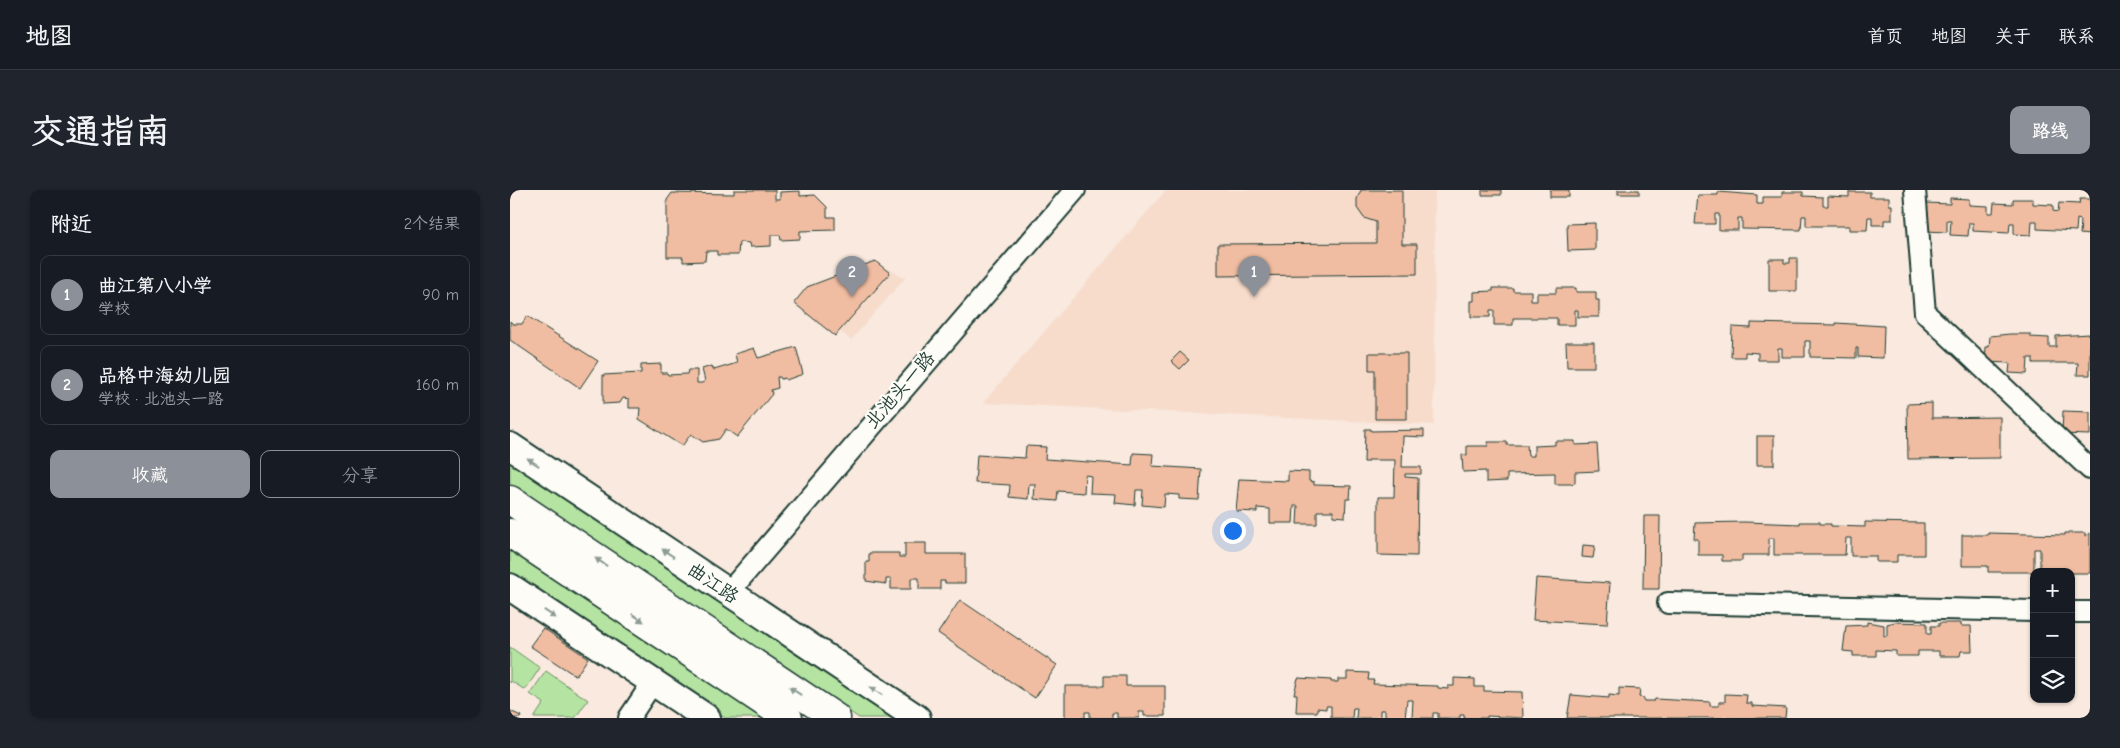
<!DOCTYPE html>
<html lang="zh">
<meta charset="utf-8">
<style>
:root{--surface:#171b24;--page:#20242c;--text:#f1f3f6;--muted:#9ea1a6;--line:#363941;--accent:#8c9099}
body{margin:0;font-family:"Comic Neue","LXGW WenKai TC",sans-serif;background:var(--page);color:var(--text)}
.controls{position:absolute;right:15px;bottom:15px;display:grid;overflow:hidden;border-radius:10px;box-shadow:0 1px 4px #0004}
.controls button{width:45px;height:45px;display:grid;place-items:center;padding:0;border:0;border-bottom:1px solid var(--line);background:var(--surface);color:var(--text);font:25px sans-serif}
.you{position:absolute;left:722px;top:340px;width:18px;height:18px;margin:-12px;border:4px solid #fff;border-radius:50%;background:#1a73e8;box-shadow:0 0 0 8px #1a73e833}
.badge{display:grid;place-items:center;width:32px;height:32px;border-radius:50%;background:var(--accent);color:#fff;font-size:16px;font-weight:700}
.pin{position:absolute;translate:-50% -41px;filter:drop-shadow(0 1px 2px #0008)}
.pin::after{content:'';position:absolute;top:26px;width:18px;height:15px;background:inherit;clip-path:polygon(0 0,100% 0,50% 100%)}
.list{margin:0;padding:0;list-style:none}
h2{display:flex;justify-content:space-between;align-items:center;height:65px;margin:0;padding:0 20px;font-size:21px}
h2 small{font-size:16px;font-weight:400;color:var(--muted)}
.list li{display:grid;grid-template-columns:32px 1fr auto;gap:15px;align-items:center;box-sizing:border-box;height:80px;margin:0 10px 10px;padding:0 10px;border:1px solid var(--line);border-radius:10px}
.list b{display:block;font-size:19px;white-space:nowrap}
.list p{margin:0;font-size:16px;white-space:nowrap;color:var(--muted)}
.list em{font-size:16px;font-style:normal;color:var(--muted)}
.actions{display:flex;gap:10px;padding:15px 20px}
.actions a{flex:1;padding:11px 0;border:1px solid var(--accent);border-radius:10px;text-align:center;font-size:18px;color:var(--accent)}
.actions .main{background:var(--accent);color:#fff}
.icon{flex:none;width:28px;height:28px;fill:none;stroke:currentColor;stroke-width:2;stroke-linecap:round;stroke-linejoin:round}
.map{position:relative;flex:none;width:1580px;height:528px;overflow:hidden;border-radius:10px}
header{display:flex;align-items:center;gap:30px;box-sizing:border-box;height:70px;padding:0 25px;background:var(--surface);border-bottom:1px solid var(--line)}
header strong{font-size:24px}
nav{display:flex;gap:28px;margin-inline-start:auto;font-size:18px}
.intro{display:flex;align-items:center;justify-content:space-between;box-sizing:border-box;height:120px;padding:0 30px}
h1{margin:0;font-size:35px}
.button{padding:12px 22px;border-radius:10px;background:var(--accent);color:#fff;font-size:18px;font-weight:700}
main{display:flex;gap:30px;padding:0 30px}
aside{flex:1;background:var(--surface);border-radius:10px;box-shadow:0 1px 4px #0004}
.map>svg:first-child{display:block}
.built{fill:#f7dccc}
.green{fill:#b5e3a1;stroke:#6a906a}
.building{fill:#f1bda2;stroke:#1f3d34}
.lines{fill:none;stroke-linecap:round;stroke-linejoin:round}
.minor-casing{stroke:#1f3d34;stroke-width:24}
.major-casing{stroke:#1f3d34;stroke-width:30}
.highway-casing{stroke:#1f3d34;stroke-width:31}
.minor{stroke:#fdfcf7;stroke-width:20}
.major{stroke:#fdfcf7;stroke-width:26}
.highway{stroke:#fdfcf7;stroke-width:28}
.oneway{fill:#8e9c96}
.labels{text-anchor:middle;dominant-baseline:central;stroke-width:4.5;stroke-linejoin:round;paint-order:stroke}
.street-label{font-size:19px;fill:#1f3d34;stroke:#fdfcf7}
</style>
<header>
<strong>地图</strong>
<nav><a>首页</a><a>地图</a><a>关于</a><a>联系</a></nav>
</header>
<div class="intro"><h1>交通指南</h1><a class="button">路线</a></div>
<main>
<aside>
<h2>附近<small>2个结果</small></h2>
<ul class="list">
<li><span class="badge">1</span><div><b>曲江第八小学</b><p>学校</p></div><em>90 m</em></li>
<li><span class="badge">2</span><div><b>品格中海幼儿园</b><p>学校 · 北池头一路</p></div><em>160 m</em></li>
</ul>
<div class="actions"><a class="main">收藏</a><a>分享</a></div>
</aside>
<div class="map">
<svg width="1580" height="528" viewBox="0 0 1580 528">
<rect width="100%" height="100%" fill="#f9e9de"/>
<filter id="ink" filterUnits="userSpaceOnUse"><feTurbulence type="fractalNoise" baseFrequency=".02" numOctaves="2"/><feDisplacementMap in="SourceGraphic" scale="10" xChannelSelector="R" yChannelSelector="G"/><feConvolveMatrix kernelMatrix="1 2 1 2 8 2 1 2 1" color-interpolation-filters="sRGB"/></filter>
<g filter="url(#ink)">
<g class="built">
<polygon points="656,0 925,0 924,235 473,213"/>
<polygon points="379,79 395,88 341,150 298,116 313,99"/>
</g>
<g class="green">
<polygon points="0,272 384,528 349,528 0,294"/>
<polygon points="0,355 260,528 215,528 0,384"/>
<polygon points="0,457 30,478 15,500 1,491 0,493"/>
<polygon points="36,481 78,510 65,528 24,528 34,513 20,504"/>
</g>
<g class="building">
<polygon points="224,0 265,0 265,9 270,9 270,2 290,1 290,6 305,5 317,17 317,27 325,27 325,40 290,41 290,49 271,50 270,45 261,45 261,56 240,57 239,53 229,52 228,65 207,65 207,61 196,61 195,71 173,72 173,67 157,67 157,10 162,3 224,4"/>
<polygon points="851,0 892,0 892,54 907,54 907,84 708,86 708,54 866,53 866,32 854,28 847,18 847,9"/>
<rect x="972" y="0" width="19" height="5"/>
<rect x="1040" y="0" width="19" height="7"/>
<rect x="1108" y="0" width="21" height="4"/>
<polygon points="1208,2 1247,5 1247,14 1253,14 1253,7 1272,7 1272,2 1293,2 1293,6 1313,7 1313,16 1318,16 1318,6 1339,7 1339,2 1360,2 1360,7 1379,7 1379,15 1382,15 1382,30 1374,30 1374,35 1362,35 1362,27 1358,27 1357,40 1339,40 1339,36 1296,36 1296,26 1292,26 1291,40 1232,39 1232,28 1228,28 1228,40 1209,40 1209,24 1205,24 1205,34 1185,34 1188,5 1208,5"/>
<polygon points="1440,8 1459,9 1459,15 1478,16 1478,23 1483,23 1484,13 1503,14 1503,9 1523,9 1523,14 1543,15 1543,21 1548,22 1549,13 1569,14 1570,9 1580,9 1580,45 1570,44 1571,30 1567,29 1566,41 1527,39 1527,31 1522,31 1521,45 1504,44 1504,33 1500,33 1499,43 1463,41 1463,33 1459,33 1458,46 1440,45 1441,30 1437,30 1437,42 1415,41 1416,13 1440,14"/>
<polygon points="1085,33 1085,60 1058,61 1057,34"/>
<polygon points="1280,68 1287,68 1287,101 1259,101 1259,69 1274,69 1274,73 1280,73"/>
<polygon points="365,71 380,83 325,146 284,113 297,97"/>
<polygon points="983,98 1003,98 1003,101 1021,101 1021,111 1027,111 1027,103 1046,103 1046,98 1066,98 1066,102 1086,102 1086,110 1089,110 1089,127 1068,127 1068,120 1065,120 1065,135 1047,135 1047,128 1003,128 1003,135 984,135 984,120 980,120 980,127 961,127 961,111 964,111 964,102 983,101"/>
<polygon points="17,126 88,171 70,198 0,150 0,131 3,134 12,134"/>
<polygon points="1241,133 1326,135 1326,133 1374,136 1373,168 1348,167 1348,158 1346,158 1346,168 1300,167 1300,151 1295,151 1295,167 1272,167 1272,158 1268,158 1268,170 1248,170 1248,163 1235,162 1235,167 1221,167 1222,137 1241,138"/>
<polygon points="1500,144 1520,144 1520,147 1539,148 1539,157 1546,157 1546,146 1580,144 1580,185 1567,185 1568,173 1523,173 1523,168 1518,168 1517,184 1499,183 1500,173 1475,172 1476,157 1479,157 1480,146"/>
<polygon points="1056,152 1084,152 1084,177 1057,177"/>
<polygon points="286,157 293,184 276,190 275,188 271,189 270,187 267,187 268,198 261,200 262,204 227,247 216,239 209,249 193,252 181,244 172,256 129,229 130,218 119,218 119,209 113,208 110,213 93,214 93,185 131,183 131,175 151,174 151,183 157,183 158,185 177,184 178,180 187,180 187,193 192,193 195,191 192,179 202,176 204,180 227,173 225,164 244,158 248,168"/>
<polygon points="670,162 679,170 670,179 661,171"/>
<polygon points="859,163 897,163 897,229 865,229 865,180 859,180"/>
<polygon points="1422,213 1422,228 1490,227 1490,268 1398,269 1397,214"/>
<polygon points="1553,221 1580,222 1580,245 1552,244"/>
<polygon points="855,239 861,239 861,241 914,240 914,247 893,246 892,277 911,277 911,284 895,284 895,287 908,288 907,366 868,365 868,307 884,307 885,270 859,270 859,272 854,272"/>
<rect x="1247" y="246" width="17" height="29"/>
<polygon points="1045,251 1065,251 1065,255 1087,254 1089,281 1065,282 1065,293 1060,294 1045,294 1045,283 997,284 997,291 976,292 976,281 953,282 952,265 957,265 957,256 978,256 978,252 997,252 997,255 1017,255 1018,266 1024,266 1024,256 1045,255"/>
<polygon points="516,256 536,257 535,269 622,275 623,263 643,264 642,276 691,279 689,310 669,309 669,305 655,304 654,317 632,315 633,300 626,300 625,315 605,313 606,304 580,303 581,286 575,285 574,303 548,301 547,311 524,309 525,294 519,294 518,309 499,307 500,295 465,293 467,265 515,268"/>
<polygon points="778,281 799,282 799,291 804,292 804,295 841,296 840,309 836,309 835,327 823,326 823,321 807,321 807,334 787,334 788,316 784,316 783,333 760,333 760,319 747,318 747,322 726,321 729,289 778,291"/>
<polygon points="1134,326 1150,326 1149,399 1133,399"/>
<polygon points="1234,332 1290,334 1290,332 1310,332 1310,334 1321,334 1321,336 1355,337 1355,332 1414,333 1414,365 1387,365 1387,372 1366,372 1366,366 1341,366 1341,348 1336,348 1335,365 1264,365 1264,348 1259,348 1259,365 1232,365 1232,371 1212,371 1212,365 1188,365 1188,349 1184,349 1185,333"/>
<polygon points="1478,343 1555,345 1555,343 1575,343 1575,346 1580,343 1580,383 1561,383 1555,382 1555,379 1530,379 1530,359 1524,359 1524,382 1478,382 1478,376 1452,376 1452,345 1478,345"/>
<polygon points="395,353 416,353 416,364 455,364 455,393 435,393 435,391 430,391 430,399 409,399 409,388 401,388 401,399 381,399 381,389 376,389 376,394 356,391 356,372 359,372 359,363 389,363 389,367 395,367"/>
<polygon points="1073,355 1085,356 1083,368 1072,367"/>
<polygon points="1026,388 1100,393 1097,434 1023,430"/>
<polygon points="450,410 547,475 525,508 428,443"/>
<polygon points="1357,432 1374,435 1374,446 1377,446 1377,434 1385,432 1417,433 1417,444 1421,444 1421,436 1429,436 1429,433 1451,433 1451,436 1461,436 1462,461 1451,461 1450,466 1429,466 1429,461 1408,461 1408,466 1386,466 1386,461 1366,460 1366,466 1343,466 1343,462 1333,461 1336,436 1357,435"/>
<polygon points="33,438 78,468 66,486 20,456"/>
<polygon points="837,482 859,483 858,490 864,490 863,494 928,496 928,498 938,499 938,496 944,496 944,488 965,489 965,497 974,497 974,501 1012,502 1013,528 977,526 977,528 954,528 954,525 950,525 950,528 928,528 928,523 923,523 923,528 902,528 903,510 897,510 895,528 875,526 875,520 870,520 870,528 846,528 847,518 843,518 842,528 821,528 821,516 816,516 816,519 807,518 807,522 786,522 787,504 784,504 788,488 821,490 821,492 828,492 828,489 837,489"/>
<polygon points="594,486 616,486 616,496 655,496 655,526 634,526 634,522 629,522 629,528 607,528 607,523 602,523 602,528 580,528 580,522 575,522 575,528 555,528 555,496 594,496"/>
<polygon points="1109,498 1130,499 1129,507 1134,508 1134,511 1144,511 1145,509 1200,512 1200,516 1209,516 1209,512 1215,512 1215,504 1237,505 1236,513 1242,513 1242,516 1276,518 1275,528 1057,528 1061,505 1099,508 1099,505 1109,506"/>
<polygon points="0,521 11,526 10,528 0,528"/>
</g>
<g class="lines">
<g class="minor-casing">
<g id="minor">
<polyline points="1405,0 1415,123 1580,279"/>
<polyline points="218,403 565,0"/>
<polyline points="1158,413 1524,421"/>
<polyline points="1561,422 1580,422"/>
<polyline points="119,528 143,492"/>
</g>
</g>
<g class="major-casing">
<g id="major">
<polyline points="0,256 407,528"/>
<polyline points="0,397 197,528"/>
</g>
</g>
<g class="highway-casing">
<g id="highway">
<polyline points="0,310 326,528"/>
<polyline points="0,343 278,528"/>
</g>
</g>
<use href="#minor" class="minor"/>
<use href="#major" class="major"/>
<use href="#highway" class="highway"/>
</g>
<defs><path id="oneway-solid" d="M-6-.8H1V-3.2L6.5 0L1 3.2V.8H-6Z" transform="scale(1.25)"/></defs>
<g class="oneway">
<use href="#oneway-solid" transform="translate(23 272) rotate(-146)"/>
<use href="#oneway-solid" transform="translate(158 363) rotate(-146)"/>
<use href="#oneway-solid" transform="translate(91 372) rotate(-146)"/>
<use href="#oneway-solid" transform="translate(40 424) rotate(34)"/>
<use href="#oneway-solid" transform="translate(128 428) rotate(34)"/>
<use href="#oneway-solid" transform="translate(285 501) rotate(-146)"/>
<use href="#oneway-solid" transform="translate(366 501) rotate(-146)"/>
</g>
</g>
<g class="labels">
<g class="street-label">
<text transform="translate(390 200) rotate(-49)">北池头一路</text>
<text transform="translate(203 393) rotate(34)">曲江路</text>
</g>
</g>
</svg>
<div class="controls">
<button>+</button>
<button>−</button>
<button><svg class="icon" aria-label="layers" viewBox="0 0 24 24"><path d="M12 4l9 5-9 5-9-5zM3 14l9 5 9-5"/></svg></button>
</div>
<div class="you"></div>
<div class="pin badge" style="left:744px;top:107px">1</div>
<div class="pin badge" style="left:342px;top:107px">2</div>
</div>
</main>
